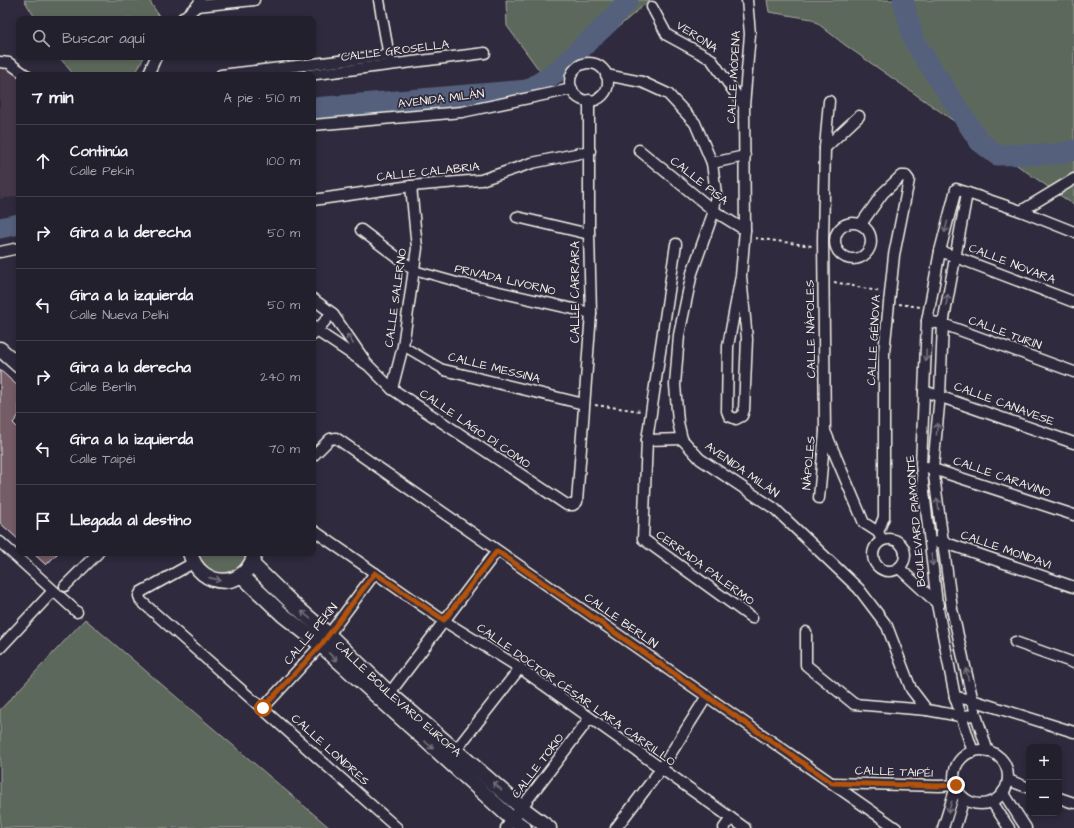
<!DOCTYPE html>
<html lang="es">
<meta charset="utf-8">
<style>
:root{--surface:#23202e;--page:#2b2836;--text:#f1f3f6;--muted:#a3a3aa;--line:#403e4a}
body{margin:0;font-family:"Architects Daughter",sans-serif;background:var(--page);color:var(--text)}
.controls{position:absolute;right:12px;bottom:12px;display:grid;overflow:hidden;border-radius:8px;box-shadow:0 2px 6px #0003}
.controls button{width:36px;height:36px;display:grid;place-items:center;padding:0;border:0;border-bottom:1px solid var(--line);background:var(--surface);color:var(--text);font:20px sans-serif}
.stop{position:absolute;width:12px;height:12px;margin:-9px;border:3px solid #b45309;border-radius:50%;background:#fff}
.stop.end{background:#b45309;border-color:#fff;box-shadow:0 1px 4px #0008}
.list{margin:0;padding:0;list-style:none}
h2{display:flex;justify-content:space-between;align-items:center;height:52px;margin:0;padding:0 16px;font-size:17px}
h2 small{font-size:13px;font-weight:400;color:var(--muted)}
.list li{display:grid;grid-template-columns:26px 1fr auto;gap:12px;align-items:center;box-sizing:border-box;height:72px;padding:0 16px;border-top:1px solid var(--line)}
.list b{display:block;font-size:15px;white-space:nowrap}
.list p{margin:0;font-size:13px;white-space:nowrap;color:var(--muted)}
.list em{font-size:13px;font-style:normal;color:var(--muted)}
.icon{flex:none;width:22px;height:22px;fill:none;stroke:currentColor;stroke-width:2;stroke-linecap:round;stroke-linejoin:round}
.map{position:relative;flex:none;width:1074px;height:828px;overflow:hidden}
.search{position:absolute;background:var(--surface);box-shadow:0 2px 6px #0003;left:16px;top:16px;width:300px;height:44px;display:flex;align-items:center;gap:10px;box-sizing:border-box;padding:0 14px;border-radius:8px;color:var(--muted);font-size:15px}
.panel{position:absolute;background:var(--surface);box-shadow:0 2px 6px #0003;left:16px;top:72px;width:300px;height:484px;border-radius:8px}
.map>svg:first-child{display:block}
.built{fill:#443949}
.green{fill:#5d685c;stroke:#a8aca2}
.lines{fill:none;stroke-linecap:round;stroke-linejoin:round}
.river{stroke:#54617d;stroke-width:21}
.building{fill:#745b66;stroke:#f4f1e8}
.pedestrian-casing{stroke:#f4f1e8;stroke-width:11}
.minor-casing{stroke:#f4f1e8;stroke-width:13}
.secondary-casing{stroke:#f4f1e8;stroke-width:17}
.path{stroke:#f4f1e8;stroke-width:2;stroke-dasharray:3 3;stroke-linecap:butt}
.pedestrian{stroke:#2f2a3d;stroke-width:8}
.minor{stroke:#2f2a3d;stroke-width:10}
.secondary{stroke:#2f2a3d;stroke-width:14}
.oneway{stroke:#747079}
.route{stroke:#b45309;stroke-width:5}
.labels{text-anchor:middle;dominant-baseline:central;stroke-width:3.5;stroke-linejoin:round;paint-order:stroke}
.street-label{font-size:12px;fill:#f4f1e8;stroke:#2f2a3d}
</style>
<div class="map">
<svg width="1074" height="828" viewBox="0 0 1074 828">
<rect width="100%" height="100%" fill="#2f2a3d"/>
<filter id="ink" filterUnits="userSpaceOnUse"><feTurbulence type="fractalNoise" baseFrequency=".025" numOctaves="2"/><feDisplacementMap in="SourceGraphic" scale="8" xChannelSelector="R" yChannelSelector="G"/><feConvolveMatrix kernelMatrix="1 2 1 2 8 2 1 2 1" color-interpolation-filters="sRGB"/></filter>
<g filter="url(#ink)">
<polygon class="built" points="0,68 9,70 19,77 19,196 0,199"/>
<g class="green">
<polygon points="24,0 149,0 161,19 36,19"/>
<polygon points="506,0 650,0 550,85 507,26"/>
<polygon points="767,0 1074,0 1074,205 845,45 812,19 769,12"/>
<polygon points="59,57 144,57 135,75 74,75"/>
<path d="M 195,553 L 246,553 C 244,568 226,579 211,573 C 205,570 199,559 195,553 Z"/>
<polygon points="85,619 330,828 0,828 0,710"/>
</g>
<g class="lines">
<g class="river">
<polyline points="903,0 914,41 979,141 997,155 1058,154 1074,150"/>
<polyline points="313,108 528,90 555,73 609,22 628,0"/>
<polyline points="0,228 19,224"/>
</g>
</g>
<g class="building">
<polygon points="0,370 19,387 19,415 13,423 19,429 19,540 0,523"/>
<polygon points="33,553 58,553 46,565"/>
</g>
<g class="lines">
<g class="pedestrian-casing">
<g id="pedestrian">
<polyline points="414,270 464,284"/>
<polyline points="403,346 444,370"/>
</g>
</g>
<g class="minor-casing">
<g id="minor">
<polyline points="379,0 390,62"/>
<polyline points="197,6 254,0"/>
<polyline points="652,7 667,35 711,59 744,106"/>
<polyline points="182,19 197,6 200,1"/>
<polyline points="0,62 9,63 26,75"/>
<circle cx="589" cy="82" r="19"/>
<polyline points="148,75 156,57"/>
<polyline points="221,75 389,55"/>
<polyline points="308,75 485,53"/>
<polyline points="606,75 642,82 668,94 695,123 712,163 716,194 714,211 692,273 679,335 675,385 678,422 682,439 700,459 775,509 859,589 887,626 911,689 927,710"/>
<polyline points="829,101 825,148 823,240 825,431 864,523 878,532 882,540"/>
<polyline points="313,125 462,112 572,89"/>
<polyline points="825,148 859,116"/>
<polyline points="639,150 714,211 745,230"/>
<polyline points="712,163 745,156"/>
<polyline points="967,193 943,324 940,395 933,468 952,609 976,715 988,752"/>
<polyline points="313,200 411,186 481,180 532,163 590,151"/>
<polyline points="1021,211 1074,179"/>
<polyline points="517,217 589,234"/>
<circle cx="853" cy="241" r="18"/>
<polyline points="861,224 883,193 901,176 906,176 909,180 894,255 884,352 884,517 878,532"/>
<polyline points="361,230 414,270"/>
<polyline points="676,244 647,440 643,539 752,618"/>
<polyline points="940,251 1074,302"/>
<polyline points="0,252 19,248"/>
<polyline points="741,276 728,346 727,411 729,416 736,419 742,416 744,410 747,339 741,276 745,230 744,106 750,34 747,0"/>
<polyline points="464,284 591,313"/>
<polyline points="313,299 332,313 365,361"/>
<polyline points="927,321 943,324 1074,372"/>
<polyline points="313,325 317,331 368,365 392,389 567,505 573,505 577,502 591,313 589,234 589,100"/>
<polyline points="313,335 332,313"/>
<polyline points="444,370 584,404"/>
<polyline points="392,389 403,346 417,248 411,186"/>
<polyline points="924,391 1074,443"/>
<polyline points="647,440 682,439"/>
<polyline points="313,456 330,439 336,438 896,828"/>
<polyline points="927,467 1074,515"/>
<polyline points="819,498 825,432"/>
<polyline points="313,530 444,621 520,668 745,828"/>
<circle cx="889" cy="555" r="16"/>
<polyline points="0,542 77,612"/>
<polyline points="937,542 943,542 1074,587"/>
<polyline points="193,563 141,592 139,596 141,601 397,828"/>
<polyline points="899,568 939,605"/>
<polyline points="65,586 98,553"/>
<polyline points="806,632 806,665 854,704 927,710 960,716 976,715"/>
<polyline points="1015,642 1074,663"/>
<polyline points="0,648 53,591"/>
<polyline points="955,697 972,700 1074,732"/>
<polyline points="386,698 497,551"/>
<polyline points="263,708 321,645 375,573"/>
<circle cx="981" cy="777" r="27"/>
<polyline points="973,752 955,697 937,604 921,465 927,321 940,251 956,189 1021,211 1074,232"/>
<polyline points="452,755 520,668"/>
<polyline points="1008,780 1029,788"/>
<polyline points="832,783 939,786 956,785"/>
<polyline points="1003,792 1026,828"/>
<polyline points="1059,798 1074,803"/>
<polyline points="992,802 1009,828"/>
<polyline points="506,828 589,719"/>
<polyline points="616,828 661,769 707,696"/>
<polyline points="724,828 731,818"/>
<polyline points="943,828 956,787"/>
<polyline points="955,828 964,798"/>
</g>
</g>
<g class="secondary-casing">
<g id="secondary">
<polyline points="0,349 19,366"/>
<path d="M 190,553 C 200,589 246,591 255,553"/>
<path id="s1" d="M 252,564 L 293,604 L 329,635 L 389,693 L 522,808 L 549,828"/>
<polyline points="241,575 283,615 321,645 513,820 524,828"/>
</g>
</g>
<g class="path">
<polyline points="755,238 812,246"/>
<polyline points="834,282 877,291 880,294"/>
<polyline points="899,304 920,307"/>
<polyline points="595,405 641,411"/>
</g>
<use href="#pedestrian" class="pedestrian"/>
<use href="#minor" class="minor"/>
<use href="#secondary" class="secondary"/>
</g>
<defs><path id="oneway-shaft" d="M-6 0H5M1.5-3L5.5 0L1.5 3" fill="none" stroke-width="1.6" stroke-linecap="round" stroke-linejoin="round"/></defs>
<g class="oneway">
<use href="#oneway-shaft" transform="translate(946 227) rotate(104)"/>
<use href="#oneway-shaft" transform="translate(947 300) rotate(-80)"/>
<use href="#oneway-shaft" transform="translate(350 339) rotate(-124)"/>
<use href="#oneway-shaft" transform="translate(926 355) rotate(92)"/>
<use href="#oneway-shaft" transform="translate(937 429) rotate(-85)"/>
<use href="#oneway-shaft" transform="translate(938 504) rotate(-98)"/>
<use href="#oneway-shaft" transform="translate(932 560) rotate(83)"/>
<use href="#oneway-shaft" transform="translate(215 579) rotate(13)"/>
<use href="#oneway-shaft" transform="translate(306 615) rotate(-140)"/>
<use href="#oneway-shaft" transform="translate(333 657) rotate(43)"/>
<use href="#oneway-shaft" transform="translate(967 674) rotate(-103)"/>
<use href="#oneway-shaft" transform="translate(429 745) rotate(42)"/>
<use href="#oneway-shaft" transform="translate(497 786) rotate(-139)"/>
<use href="#oneway-shaft" transform="translate(950 807) rotate(107)"/>
</g>
</g>
<g class="lines" filter="url(#ink)">
<polyline class="route" points="263,708 321,645 375,573 444,620 497,551 832,783 939,786 956,785"/>
</g>
<g class="labels">
<g class="street-label">
<text transform="translate(697 37) rotate(33)">VERONA</text>
<text transform="translate(395 51) rotate(-7)">CALLE GROSELLA</text>
<text transform="translate(734 77) rotate(-87)">CALLE MÓDENA</text>
<text transform="translate(441 99) rotate(-7)">AVENIDA MILÁN</text>
<text transform="translate(428 172) rotate(-6)">CALLE CALABRIA</text>
<text transform="translate(699 181) rotate(38)">CALLE PISA</text>
<text transform="translate(1012 264) rotate(21)">CALLE NOVARA</text>
<text transform="translate(505 280) rotate(13)">PRIVADA LIVORNO</text>
<text transform="translate(575 292) rotate(-90)">CALLE CARRARA</text>
<text transform="translate(396 298) rotate(-82)">CALLE SALERNO</text>
<text transform="translate(811 329) rotate(-91)">CALLE NÁPOLES</text>
<text transform="translate(1005 333) rotate(20)">CALLE TURÍN</text>
<text transform="translate(874 340) rotate(-87)">CALLE GÉNOVA</text>
<text transform="translate(494 368) rotate(14)">CALLE MESSINA</text>
<text transform="translate(1004 404) rotate(20)">CALLE CANAVESE</text>
<text transform="translate(475 429) rotate(34)">CALLE LAGO DÍ COMO</text>
<text transform="translate(809 463) rotate(-85)">NÁPOLES</text>
<text transform="translate(742 470) rotate(35)">AVENIDA MILÁN</text>
<text transform="translate(1002 477) rotate(19)">CALLE CARAVINO</text>
<text transform="translate(916 521) rotate(-95)">BOULEVARD PIAMONTE</text>
<text transform="translate(1006 550) rotate(19)">CALLE MONDAVI</text>
<text transform="translate(705 568) rotate(36)">CERRADA PALERMO</text>
<text transform="translate(621 621) rotate(35)">CALLE BERLÍN</text>
<text transform="translate(311 634) rotate(-50)">CALLE PEKÍN</text>
<text transform="translate(576 695) rotate(35)">CALLE DOCTOR CÉSAR LARA CARRILLO</text>
<text stroke="none"><textPath href="#s1" startOffset="199">CALLE BOULEVARD EUROPA</textPath></text>
<text transform="translate(330 750) rotate(42)">CALLE LONDRES</text>
<text transform="translate(538 766) rotate(-53)">CALLE TOKIO</text>
<text transform="translate(894 772) rotate(2)">CALLE TAIPÉI</text>
</g>
</g>
</svg>
<div class="controls">
<button>+</button>
<button>−</button>
</div>
<div class="stop" style="left:263px;top:708px"></div>
<div class="stop end" style="left:956px;top:785px"></div>
<div class="search"><svg class="icon" aria-label="search" viewBox="0 0 24 24"><circle cx="10" cy="10" r="6"/><path d="M15 15l6 6"/></svg>Buscar aquí</div>
<section class="panel">
<h2>7 min<small>A pie · 510 m</small></h2>
<ul class="list">
<li><svg class="icon" aria-label="ahead" viewBox="0 0 24 24"><path d="M12 20V5M6 11l6-6 6 6"/></svg><div><b>Continúa</b><p>Calle Pekín</p></div><em>100 m</em></li>
<li><svg class="icon" aria-label="right" viewBox="0 0 24 24"><path d="M7 20v-9h11M14 6l5 5-5 5"/></svg><div><b>Gira a la derecha</b></div><em>50 m</em></li>
<li><svg class="icon" aria-label="left" viewBox="0 0 24 24"><path d="M17 20v-9H6M10 6l-5 5 5 5"/></svg><div><b>Gira a la izquierda</b><p>Calle Nueva Delhi</p></div><em>50 m</em></li>
<li><svg class="icon" aria-label="right" viewBox="0 0 24 24"><path d="M7 20v-9h11M14 6l5 5-5 5"/></svg><div><b>Gira a la derecha</b><p>Calle Berlín</p></div><em>240 m</em></li>
<li><svg class="icon" aria-label="left" viewBox="0 0 24 24"><path d="M17 20v-9H6M10 6l-5 5 5 5"/></svg><div><b>Gira a la izquierda</b><p>Calle Taipéi</p></div><em>70 m</em></li>
<li><svg class="icon" aria-label="arrive" viewBox="0 0 24 24"><path d="M6 21V4h12l-3 4 3 4H6"/></svg><div><b>Llegada al destino</b></div></li>
</ul>
</section>
</div>
